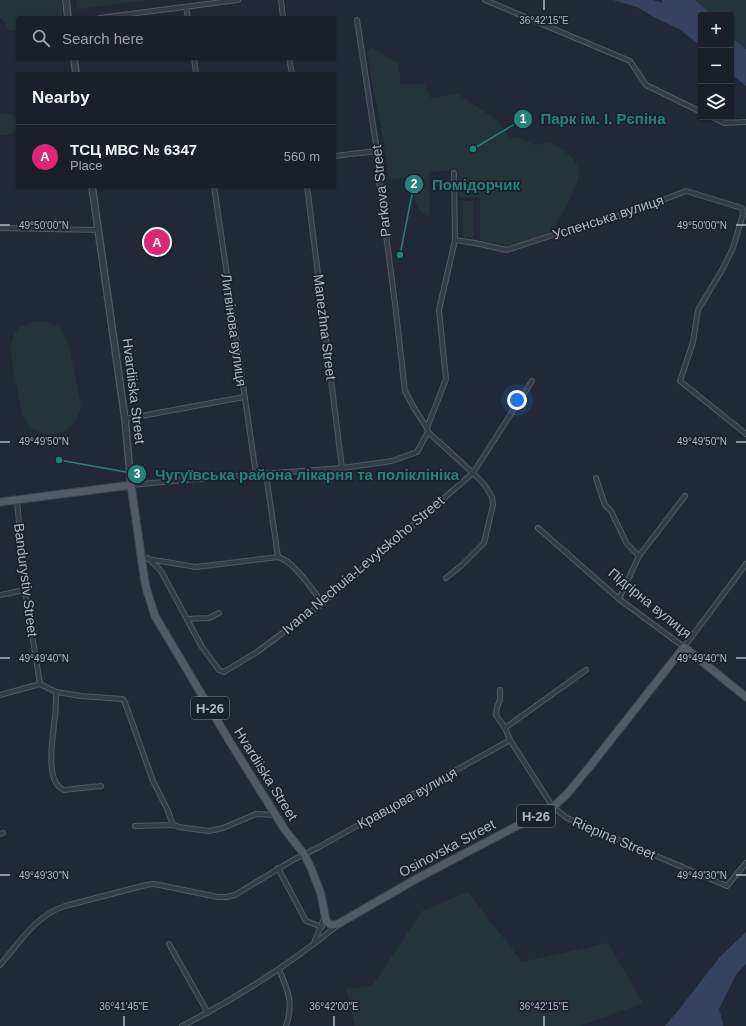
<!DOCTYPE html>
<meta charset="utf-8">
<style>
:root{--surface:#191f2b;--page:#262c37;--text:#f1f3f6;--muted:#9fa2a9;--line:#373d47;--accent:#db2777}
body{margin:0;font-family:Helvetica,sans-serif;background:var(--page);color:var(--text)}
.controls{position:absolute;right:12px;top:12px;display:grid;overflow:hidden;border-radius:4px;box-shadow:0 1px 3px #0004}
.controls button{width:36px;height:36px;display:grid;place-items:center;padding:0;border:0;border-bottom:1px solid var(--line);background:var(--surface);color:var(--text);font:20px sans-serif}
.you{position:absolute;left:517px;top:400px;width:14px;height:14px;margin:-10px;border:3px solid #fff;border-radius:50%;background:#1a73e8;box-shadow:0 0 0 6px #1a73e833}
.badge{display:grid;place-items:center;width:26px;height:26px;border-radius:50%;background:var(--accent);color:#fff;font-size:13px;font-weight:700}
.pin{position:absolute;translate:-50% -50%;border:2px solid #fff;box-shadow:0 1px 4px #0006}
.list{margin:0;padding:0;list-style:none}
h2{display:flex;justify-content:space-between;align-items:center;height:52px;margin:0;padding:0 16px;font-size:17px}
h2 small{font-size:13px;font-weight:400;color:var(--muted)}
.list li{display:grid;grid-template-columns:26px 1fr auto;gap:12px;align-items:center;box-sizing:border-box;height:64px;padding:0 16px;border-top:1px solid var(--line)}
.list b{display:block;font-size:15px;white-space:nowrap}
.list p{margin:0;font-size:13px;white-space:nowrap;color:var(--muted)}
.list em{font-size:13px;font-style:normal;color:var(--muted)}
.icon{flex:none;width:22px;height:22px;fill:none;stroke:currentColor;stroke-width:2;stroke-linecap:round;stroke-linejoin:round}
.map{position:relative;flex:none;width:746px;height:1026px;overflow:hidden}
.search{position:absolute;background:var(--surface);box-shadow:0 1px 3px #0004;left:16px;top:16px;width:320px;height:44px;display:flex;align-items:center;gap:10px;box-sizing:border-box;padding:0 14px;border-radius:4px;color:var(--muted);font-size:15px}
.panel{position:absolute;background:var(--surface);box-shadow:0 1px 3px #0004;left:16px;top:72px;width:320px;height:116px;border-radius:4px}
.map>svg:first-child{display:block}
.green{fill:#23353a}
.water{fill:#354360}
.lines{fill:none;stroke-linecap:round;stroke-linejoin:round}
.minor-casing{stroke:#525967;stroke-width:6}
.tertiary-casing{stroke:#525967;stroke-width:8}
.primary-casing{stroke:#3e4552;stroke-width:9}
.minor{stroke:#343b49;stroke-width:4}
.tertiary{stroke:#343b49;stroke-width:5.5}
.primary{stroke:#525a69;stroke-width:7}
.ticks{fill:none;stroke:#afb6c5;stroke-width:1.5}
.labels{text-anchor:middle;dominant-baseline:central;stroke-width:3.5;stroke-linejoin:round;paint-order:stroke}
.shield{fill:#1a212e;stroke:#828998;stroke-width:1}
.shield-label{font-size:13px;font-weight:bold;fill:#afb6c5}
.street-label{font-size:14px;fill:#afb6c5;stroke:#1a212e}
.ticks-label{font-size:10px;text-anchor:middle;fill:#afb6c5;stroke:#1a212e;stroke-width:3.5;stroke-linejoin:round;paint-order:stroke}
.leader{fill:none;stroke:#27807b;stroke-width:1.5}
.callout-dot{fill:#27807b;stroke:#1a212e;stroke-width:1.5}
.mark-label{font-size:12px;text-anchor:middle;font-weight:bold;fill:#fff}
.callout-label{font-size:15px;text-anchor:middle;font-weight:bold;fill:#27807b;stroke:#1a212e;stroke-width:3.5;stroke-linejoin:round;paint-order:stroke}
</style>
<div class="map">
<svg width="746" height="1026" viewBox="0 0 746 1026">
<rect width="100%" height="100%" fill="#212939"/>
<g class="green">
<polygon points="0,0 61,0 63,18 18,18 18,30 9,31 2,18 0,18"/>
<polygon points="76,0 147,0 77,9"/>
<polygon points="695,0 746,0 746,49 731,37 731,15 712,15"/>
<path d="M 370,47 L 398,63 L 401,84 L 424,84 L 431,98 L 458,94 L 498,121 L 509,137 L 521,138 L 534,145 L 549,143 L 556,145 L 573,158 L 580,172 C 573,197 561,216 547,238 L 506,246 L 480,240 L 480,198 L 461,198 L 459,195 L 457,170 L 429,172 L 430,215 L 428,217 L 419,210 L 407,177 L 389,180 L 384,144 L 367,53 Z"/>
<path d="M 8,113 C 17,115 23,127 13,133 C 9,135 4,135 0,135 L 0,114 Z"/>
<rect x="463" y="201" width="10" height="36"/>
<path d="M 38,321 C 67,321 69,344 73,367 C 76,380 78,392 81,404 C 77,440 36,446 22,414 C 20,401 17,389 15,377 C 10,352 4,326 38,321 Z"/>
<polygon points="468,892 522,962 608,943 643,1003 580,1026 355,1026 346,989 372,986 422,911"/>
</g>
<g class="water">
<polygon points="613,0 653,0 662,3 662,0 695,0 712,15 701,15 701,46 679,29 652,16 637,7"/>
<polygon points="731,37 746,49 746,86 731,74"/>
<polygon points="746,932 746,964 737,973 719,1009 723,1023 723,1026 665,1026 681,1007 719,958"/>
</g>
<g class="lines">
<g class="minor-casing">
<g id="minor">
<polyline points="281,0 283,18"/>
<polyline points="485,0 630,61 646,85 701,112"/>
<polyline points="186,7 188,18"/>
<polyline points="99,18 238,0"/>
<polyline points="357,20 377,151 379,181 395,304 405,391 414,408 427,428"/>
<polyline points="194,58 196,74"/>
<polyline points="289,58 292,74"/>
<polyline points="712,117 724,123 746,122"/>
<polyline points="334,156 377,151"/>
<polyline points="214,186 256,474"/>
<polyline points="307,186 342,468"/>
<polyline points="0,228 98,230"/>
<polyline points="455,240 475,243 507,250 562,232 627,214 686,191 742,208 743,214 733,248 722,270 698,310 693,342 680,381 746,434"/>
<polyline points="125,419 244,397"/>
<polyline points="428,432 473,473 484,484 492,497 493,505 484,543 462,565 446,578"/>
<polyline points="266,474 278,557"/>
<polyline points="596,478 605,505 611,511 627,544 639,556"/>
<polyline points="131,485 195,479 342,468 392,461 417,452 428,432 427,428 446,379 439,310 455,240 454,173"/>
<polyline points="17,500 25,590 40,684"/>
<polyline points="538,528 619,599 684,647 746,564"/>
<polyline points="148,558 161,571 202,647 219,670 224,672 227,670 257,652 323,603 473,473 532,381"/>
<path d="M 148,559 L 196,567 L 278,557 C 294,561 312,590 323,603"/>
<polyline points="0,595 25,590"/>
<polyline points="619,599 639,556 685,496"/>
<polyline points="187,619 209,618 219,613"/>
<polyline points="500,690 500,700 497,707 496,715 505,728 510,740 553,807 567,818 727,886 746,863"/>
<path d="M 56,692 C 56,700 56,709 55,717 C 53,734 44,783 64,790 L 101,786"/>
<polyline points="0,695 40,684 56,692 81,696 122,699 124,700 153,781 168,811 173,825"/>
<polyline points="505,728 586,670"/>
<polyline points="135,826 173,825 179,827 209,831 223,828 256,814 275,815"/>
<polyline points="0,834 3,833"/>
<polyline points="278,868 306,921 322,927"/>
<polyline points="314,943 324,918"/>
<polyline points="169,944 208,1013"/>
<path d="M 0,965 C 19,943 36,915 65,906 L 146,885 L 154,884 L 218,897 L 227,897 L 235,895 L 293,860 L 319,847 L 510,740"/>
<path d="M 279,969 C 288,990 294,1004 286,1026"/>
<path d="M 182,1026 C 237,998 290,964 338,925"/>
</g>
</g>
<g class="tertiary-casing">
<g id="tertiary">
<polyline points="66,0 68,18"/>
<polyline points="74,58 76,74"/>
<polyline points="92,186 125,419 131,485"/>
</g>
</g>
<g class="primary-casing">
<polyline id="primary" points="0,502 131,485 145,583 148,594 155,616 230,742 285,830 304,854 311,868 321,894 326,921 331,925 338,924 416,879 553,807 567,794 591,765 684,647 746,697"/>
</g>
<use href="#minor" class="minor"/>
<use href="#tertiary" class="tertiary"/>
<use href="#primary" class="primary"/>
</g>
<path class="ticks" d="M 544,0 L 544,10M 0,225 L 10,225M 736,225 L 746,225M 0,442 L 10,442M 736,442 L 746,442M 0,658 L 10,658M 736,658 L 746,658M 0,875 L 10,875M 736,875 L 746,875M 124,1016 L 124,1026M 334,1016 L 334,1026M 544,1016 L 544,1026"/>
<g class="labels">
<g class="shield">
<rect x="191" y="697" width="38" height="22" rx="3"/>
<rect x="517" y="805" width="38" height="22" rx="3"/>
</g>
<g class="shield-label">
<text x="210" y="708">Н-26</text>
<text x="536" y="816">Н-26</text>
</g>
<g class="street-label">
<text transform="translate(381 191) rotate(-96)">Parkova Street</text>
<text transform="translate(608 217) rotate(-18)">Успенська вулиця</text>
<text transform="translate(325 327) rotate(83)">Manezhna Street</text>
<text transform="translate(234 330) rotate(82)">Литвінова вулиця</text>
<text transform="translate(134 391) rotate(83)">Hvardiiska Street</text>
<text transform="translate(363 565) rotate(-40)">Ivana Nechuia-Levytskoho Street</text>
<text transform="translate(26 580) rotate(83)">Bandurystiv Street</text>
<text transform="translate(650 603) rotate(39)">Підгірна вулиця</text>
<text transform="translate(266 774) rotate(58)">Hvardiiska Street</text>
<text transform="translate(407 798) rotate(-29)">Кравцова вулиця</text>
<text transform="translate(614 838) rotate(23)">Riepina Street</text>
<text transform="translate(447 848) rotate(-28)">Osinovska Street</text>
</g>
</g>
<g class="ticks-label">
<text x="544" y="24">36°42'15"E</text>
<text x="44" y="229">49°50'00"N</text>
<text x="702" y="229">49°50'00"N</text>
<text x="44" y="445">49°49'50"N</text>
<text x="702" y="445">49°49'50"N</text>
<text x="44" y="662">49°49'40"N</text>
<text x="702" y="662">49°49'40"N</text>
<text x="44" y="879">49°49'30"N</text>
<text x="702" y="879">49°49'30"N</text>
<text x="124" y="1010">36°41'45"E</text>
<text x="334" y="1010">36°42'00"E</text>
<text x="544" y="1010">36°42'15"E</text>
</g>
<path class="leader" d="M473 149L523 119M400 255L414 184M59 460L137 474"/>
<g class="callout-dot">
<circle cx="473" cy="149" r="4"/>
<circle cx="400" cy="255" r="4"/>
<circle cx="59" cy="460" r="4"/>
<circle cx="523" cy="119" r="10"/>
<circle cx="414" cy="184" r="10"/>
<circle cx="137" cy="474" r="10"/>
</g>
<g class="mark-label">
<text x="523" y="123">1</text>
<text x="414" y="188">2</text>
<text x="137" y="478">3</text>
</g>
<g class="callout-label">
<text x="603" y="124">Парк ім. І. Рєпіна</text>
<text x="476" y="190">Помідорчик</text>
<text x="307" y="480">Чугуївська района лікарня та поліклініка</text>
</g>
</svg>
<div class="controls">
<button>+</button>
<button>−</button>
<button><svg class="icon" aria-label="layers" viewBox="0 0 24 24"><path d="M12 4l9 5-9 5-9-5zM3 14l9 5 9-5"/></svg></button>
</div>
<div class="you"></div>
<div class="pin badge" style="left:157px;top:242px">A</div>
<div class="search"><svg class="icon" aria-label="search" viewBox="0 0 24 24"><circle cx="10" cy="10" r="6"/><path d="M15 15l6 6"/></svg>Search here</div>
<section class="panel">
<h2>Nearby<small></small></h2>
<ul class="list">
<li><span class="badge">A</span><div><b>ТСЦ МВС № 6347</b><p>Place</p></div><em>560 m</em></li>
</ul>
</section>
</div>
